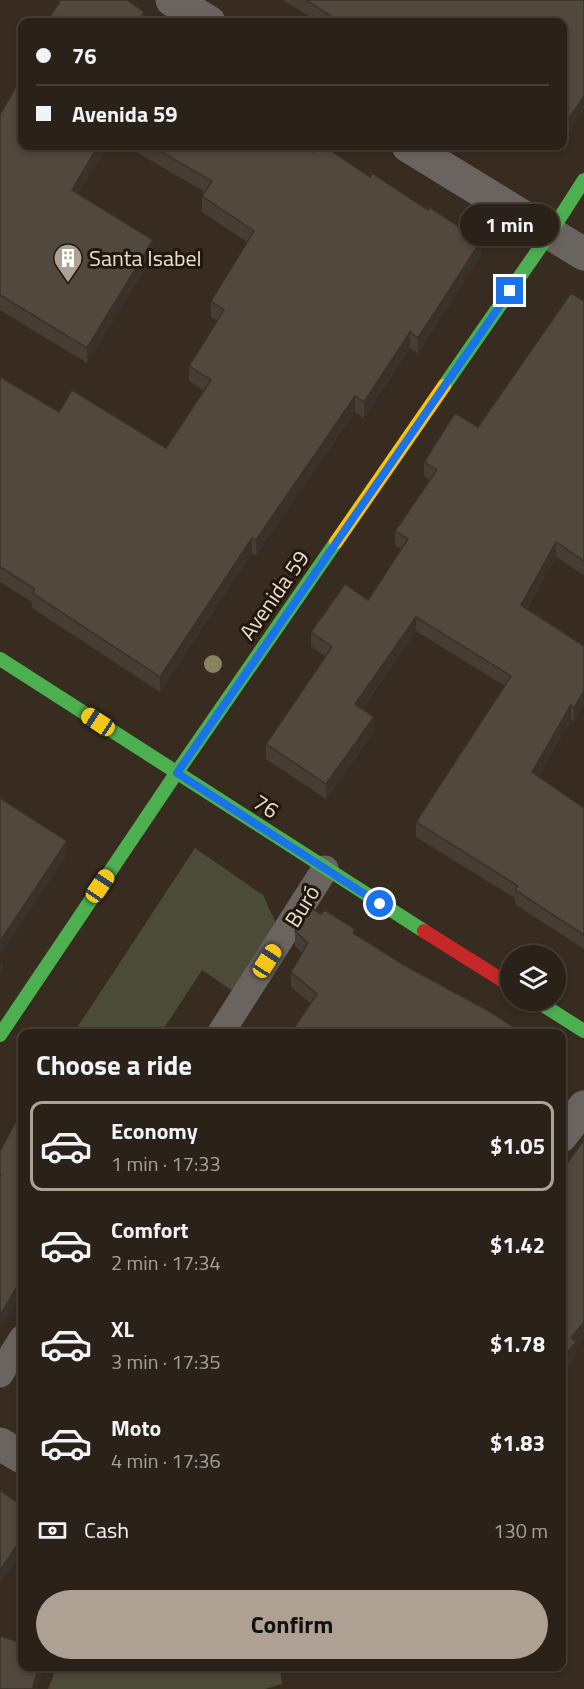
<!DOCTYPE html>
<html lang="en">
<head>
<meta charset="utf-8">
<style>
  :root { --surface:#2a2118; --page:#362e25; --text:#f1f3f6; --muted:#a5a3a2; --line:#463e37; --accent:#aea093 }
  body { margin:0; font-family:"Titillium Web",sans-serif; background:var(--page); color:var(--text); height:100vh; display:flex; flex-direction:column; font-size:22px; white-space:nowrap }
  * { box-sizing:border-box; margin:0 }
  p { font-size:20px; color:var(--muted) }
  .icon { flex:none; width:33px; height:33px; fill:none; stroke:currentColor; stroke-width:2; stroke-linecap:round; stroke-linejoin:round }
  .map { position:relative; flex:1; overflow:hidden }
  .details { position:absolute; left:18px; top:1029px; width:548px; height:642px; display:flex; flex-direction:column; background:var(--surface); border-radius:12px; box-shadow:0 3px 9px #0003,0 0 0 2px var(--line) }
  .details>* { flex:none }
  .top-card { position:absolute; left:18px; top:18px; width:549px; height:132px; border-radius:12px; box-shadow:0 3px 9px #0003,0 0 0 2px var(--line); display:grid; align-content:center; height:132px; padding:0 18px; background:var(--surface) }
  .controls { position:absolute; left:500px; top:945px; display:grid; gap:12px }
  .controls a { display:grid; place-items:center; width:66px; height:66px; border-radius:50%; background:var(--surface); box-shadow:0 3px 9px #0003,0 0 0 2px var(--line); font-size:30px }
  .end { position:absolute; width:27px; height:27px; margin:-14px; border:8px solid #1a73e8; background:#fff; box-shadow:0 0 0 3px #fff }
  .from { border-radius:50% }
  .bubble { position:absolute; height:42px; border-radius:21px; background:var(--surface); box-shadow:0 3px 9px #0003,0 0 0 2px var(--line); font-size:20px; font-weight:700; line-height:42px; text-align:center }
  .car { position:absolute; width:18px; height:36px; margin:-18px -9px; border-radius:8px; box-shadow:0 0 4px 2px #0007; background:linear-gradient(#f5c518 24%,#345 0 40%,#f5c518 0 76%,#345 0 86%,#f5c518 0) }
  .top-card b { display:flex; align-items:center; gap:21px; height:57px; font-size:22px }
  .top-card b+b { border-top:2px solid var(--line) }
  .top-card i { width:15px; height:15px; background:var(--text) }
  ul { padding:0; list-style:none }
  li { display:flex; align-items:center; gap:18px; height:90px; margin:0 12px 9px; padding:0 6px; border:3px solid transparent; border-radius:12px }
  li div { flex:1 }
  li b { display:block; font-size:22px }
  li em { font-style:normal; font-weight:700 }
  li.selected { border-color:var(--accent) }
  li>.icon { width:54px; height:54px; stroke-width:1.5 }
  h2 { padding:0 18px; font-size:27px; line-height:72px }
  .pay { display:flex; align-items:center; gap:15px; height:66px; padding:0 18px; font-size:22px }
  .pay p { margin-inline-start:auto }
  .primary-button { display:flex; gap:12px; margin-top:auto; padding:12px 18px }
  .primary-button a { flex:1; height:69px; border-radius:36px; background:var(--accent); color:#111; font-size:24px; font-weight:700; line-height:69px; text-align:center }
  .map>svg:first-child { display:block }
  .green { fill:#4b4b37 }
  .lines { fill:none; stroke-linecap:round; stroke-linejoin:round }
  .lane { stroke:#6a6460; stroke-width:27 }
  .street { stroke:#6a6460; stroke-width:33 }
  .fast { stroke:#4caf50; stroke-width:14 }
  .slow { stroke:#ffc107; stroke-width:14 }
  .jam { stroke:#c62828; stroke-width:14 }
  .tree { fill:#858360 }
  .wall { fill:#463e35 }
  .shaded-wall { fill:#39322b }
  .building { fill:#51483e; stroke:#39322b; stroke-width:1.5 }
  .route { stroke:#1a73e8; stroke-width:8 }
  .labels { text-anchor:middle; stroke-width:6; stroke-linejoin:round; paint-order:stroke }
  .poi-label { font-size:22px; fill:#eddfd1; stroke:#21170d; text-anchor:start }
  .street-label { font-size:22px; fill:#eddfd1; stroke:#21170d }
</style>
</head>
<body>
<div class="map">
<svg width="584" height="1689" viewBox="0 0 584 1689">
  <rect width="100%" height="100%" fill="#382c20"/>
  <path class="green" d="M 195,848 L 263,895 L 279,930 L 237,994 L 202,970 L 161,1033 L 73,1034 Z
    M 57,1667 L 280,1667 L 282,1684 L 265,1689 L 48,1689 Z"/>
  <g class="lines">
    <path class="lane" d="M 220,1034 L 325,869
      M 0,1374 L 22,1339"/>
    <path class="street" d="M 172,0 L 209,22
      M 408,146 L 584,254
      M 561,1136 L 584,1107
      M 0,1444 L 22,1457"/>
    <path class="fast" d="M 444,386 L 550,233 L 584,180
      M 0,659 L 424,931
      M 535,1000 L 584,1031
      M 0,1035 L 175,775 L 336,542"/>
    <path class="slow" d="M 336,542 L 444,386"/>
    <path class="jam" d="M 424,931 L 510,985"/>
  </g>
  <circle class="tree" cx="213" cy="664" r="9"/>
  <path class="wall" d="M 283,0 L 583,0 L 562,22 L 318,22 Z
    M 22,58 L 22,146 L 107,146 L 78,194 L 153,256 L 87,363 L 0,310 L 0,115 L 22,77 L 21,76 L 21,61 Z
    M 126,146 L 304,146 L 481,256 L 418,353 L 410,348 L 364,418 L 355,412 L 256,555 L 252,553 L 160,692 L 32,608 L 32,602 L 0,582 L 0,377 L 59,412 L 166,448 L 204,391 L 189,381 L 189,366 L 217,321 L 211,317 L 211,301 L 247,242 L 202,212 L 202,196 L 205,192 Z
    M 584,301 L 584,575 L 556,557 L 527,609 L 584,646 L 574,722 L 571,720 L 538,777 L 584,808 L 584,949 L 515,904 L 515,898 L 416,837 L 416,822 L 505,686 L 416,631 L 362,709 L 374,732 L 326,799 L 266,759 L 266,744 L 326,657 L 311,646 L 311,632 L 368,600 L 401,549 L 395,545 L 395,531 L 430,480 L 424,476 L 424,462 L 478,427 Z
    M 295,931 L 355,935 L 404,965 L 311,1004 L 291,987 L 291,972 L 302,953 L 295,946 Z"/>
  <path class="shaded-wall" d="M 144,12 L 144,22 L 139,22 L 139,21 Z
    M 584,96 L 584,110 L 562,144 L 562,129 Z
    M 98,146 L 107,146 L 72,206 L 72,190 Z
    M 153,240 L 153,256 L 87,363 L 87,348 Z
    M 481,241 L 481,256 L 418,353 L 418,338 Z
    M 410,332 L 410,348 L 364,418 L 364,402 Z
    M 355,396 L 355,412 L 256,555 L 256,540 Z
    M 252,538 L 252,553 L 160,692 L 160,677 Z
    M 556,542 L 556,557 L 521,619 L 521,605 Z
    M 416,617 L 416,631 L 355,718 L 355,704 Z
    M 584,691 L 584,705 L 574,722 L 574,708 Z
    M 571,705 L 571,720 L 532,787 L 532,772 Z
    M 374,717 L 374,732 L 326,799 L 326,784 Z
    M 67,841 L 67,855 L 0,955 L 0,941 Z
    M 3,959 L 3,973 L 0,977 L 0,963 Z
    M 22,1278 L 22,1292 L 0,1330 L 0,1316 Z
    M 584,1322 L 584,1337 L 576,1347 L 576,1357 L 561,1377 L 561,1361 L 571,1338 Z
    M 22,1538 L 22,1552 L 0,1584 L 0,1570 Z
    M 39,1666 L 44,1666 L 37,1689 L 32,1689 Z"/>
  <path class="building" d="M 61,0 L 127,0 L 144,12 L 139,21 L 142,22 L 46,22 Z
    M 306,0 L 583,0 L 584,1 L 584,96 L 562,129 L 562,22 L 343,22 L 338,19 L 337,20 Z
    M 22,76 L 22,146 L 98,146 L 72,190 L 153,240 L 87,348 L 0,295 L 0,115 Z
    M 151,146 L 304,146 L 314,152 L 319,146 L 324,146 L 370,177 L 372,173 L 428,210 L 429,207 L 481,241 L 418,338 L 410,332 L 364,402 L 355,396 L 256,540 L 252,538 L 160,677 L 32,593 L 35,589 L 0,567 L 0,377 L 59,412 L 72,390 L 166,448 L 211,380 L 189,366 L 224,310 L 211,301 L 254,231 L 202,196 L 212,181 Z
    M 571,293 L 584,301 L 584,561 L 556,542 L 521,605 L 584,646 L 584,691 L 574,708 L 571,705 L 532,772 L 584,808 L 584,935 L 515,890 L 518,886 L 416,822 L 511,676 L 416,617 L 355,704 L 374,717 L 326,784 L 266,744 L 332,647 L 311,632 L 345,584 L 368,600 L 408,539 L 395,531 L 437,470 L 424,462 L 455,413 L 478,427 Z
    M 0,798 L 67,841 L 0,941 Z
    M 310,907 L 321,914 L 325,910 L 355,929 L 353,933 L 404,965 L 487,1010 L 525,1034 L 290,1034 L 317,994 L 291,972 L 308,943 L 295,931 Z
    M 22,1110 L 22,1278 L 0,1316 L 0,1176 L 1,1175 L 0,1174 L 0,1151 Z
    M 584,1140 L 584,1322 L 571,1338 L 576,1342 L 561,1361 L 561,1172 Z
    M 0,1490 L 22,1506 L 22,1538 L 0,1570 Z
    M 0,1636 L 22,1643 L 22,1666 L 39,1666 L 32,1689 L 0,1689 Z"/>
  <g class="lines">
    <path class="route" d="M 380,904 L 177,773 L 510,291"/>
  </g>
  <defs>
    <g id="building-pin" transform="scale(1.5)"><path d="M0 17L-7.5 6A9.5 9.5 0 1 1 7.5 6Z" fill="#aea093" stroke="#21170d"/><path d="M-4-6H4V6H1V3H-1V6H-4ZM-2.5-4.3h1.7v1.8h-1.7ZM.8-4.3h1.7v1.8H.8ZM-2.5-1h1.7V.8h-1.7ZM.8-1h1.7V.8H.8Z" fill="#fff"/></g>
  </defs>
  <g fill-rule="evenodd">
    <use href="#building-pin" x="68" y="258"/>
  </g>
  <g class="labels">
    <g class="poi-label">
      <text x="89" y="266">Santa Isabel</text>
    </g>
    <g class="street-label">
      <text transform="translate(274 595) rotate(-55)" y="8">Avenida 59</text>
      <text transform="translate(266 806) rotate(33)" y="8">76</text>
      <text transform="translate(302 906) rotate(-58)" y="8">Buró</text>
    </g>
  </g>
</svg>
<div class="controls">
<a><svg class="icon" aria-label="layers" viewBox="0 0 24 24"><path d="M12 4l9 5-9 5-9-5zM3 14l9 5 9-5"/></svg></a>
</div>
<i class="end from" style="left:380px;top:904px"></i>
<i class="end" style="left:510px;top:291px"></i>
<div class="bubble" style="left:460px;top:204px;width:99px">1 min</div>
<i class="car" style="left:98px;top:722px;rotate:303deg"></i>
<i class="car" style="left:100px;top:886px;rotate:34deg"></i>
<i class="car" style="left:267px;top:961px;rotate:33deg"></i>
<div class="top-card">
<b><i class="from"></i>76</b>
<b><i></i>Avenida 59</b>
</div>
<section class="details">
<h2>Choose a ride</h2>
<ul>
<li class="selected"><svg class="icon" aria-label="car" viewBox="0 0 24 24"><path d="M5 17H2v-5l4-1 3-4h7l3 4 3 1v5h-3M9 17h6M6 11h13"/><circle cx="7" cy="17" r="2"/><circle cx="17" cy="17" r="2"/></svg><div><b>Economy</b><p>1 min · 17:33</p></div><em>$1.05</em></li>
<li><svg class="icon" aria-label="car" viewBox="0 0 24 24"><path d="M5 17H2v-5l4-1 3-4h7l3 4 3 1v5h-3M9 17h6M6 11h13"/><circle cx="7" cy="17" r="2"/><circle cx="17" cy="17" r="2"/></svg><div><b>Comfort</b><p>2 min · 17:34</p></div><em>$1.42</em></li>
<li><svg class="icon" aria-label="car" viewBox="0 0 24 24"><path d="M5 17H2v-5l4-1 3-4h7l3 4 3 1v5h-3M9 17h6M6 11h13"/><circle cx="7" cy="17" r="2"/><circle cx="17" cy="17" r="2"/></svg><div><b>XL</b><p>3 min · 17:35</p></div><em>$1.78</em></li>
<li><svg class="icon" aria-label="car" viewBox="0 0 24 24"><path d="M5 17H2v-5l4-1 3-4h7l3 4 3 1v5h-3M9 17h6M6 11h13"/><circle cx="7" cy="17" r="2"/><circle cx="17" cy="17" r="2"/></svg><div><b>Moto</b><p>4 min · 17:36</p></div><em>$1.83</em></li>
</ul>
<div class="pay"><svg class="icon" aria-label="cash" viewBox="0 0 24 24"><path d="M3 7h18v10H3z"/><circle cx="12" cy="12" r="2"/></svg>Cash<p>130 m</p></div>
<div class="primary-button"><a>Confirm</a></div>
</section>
</div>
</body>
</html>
